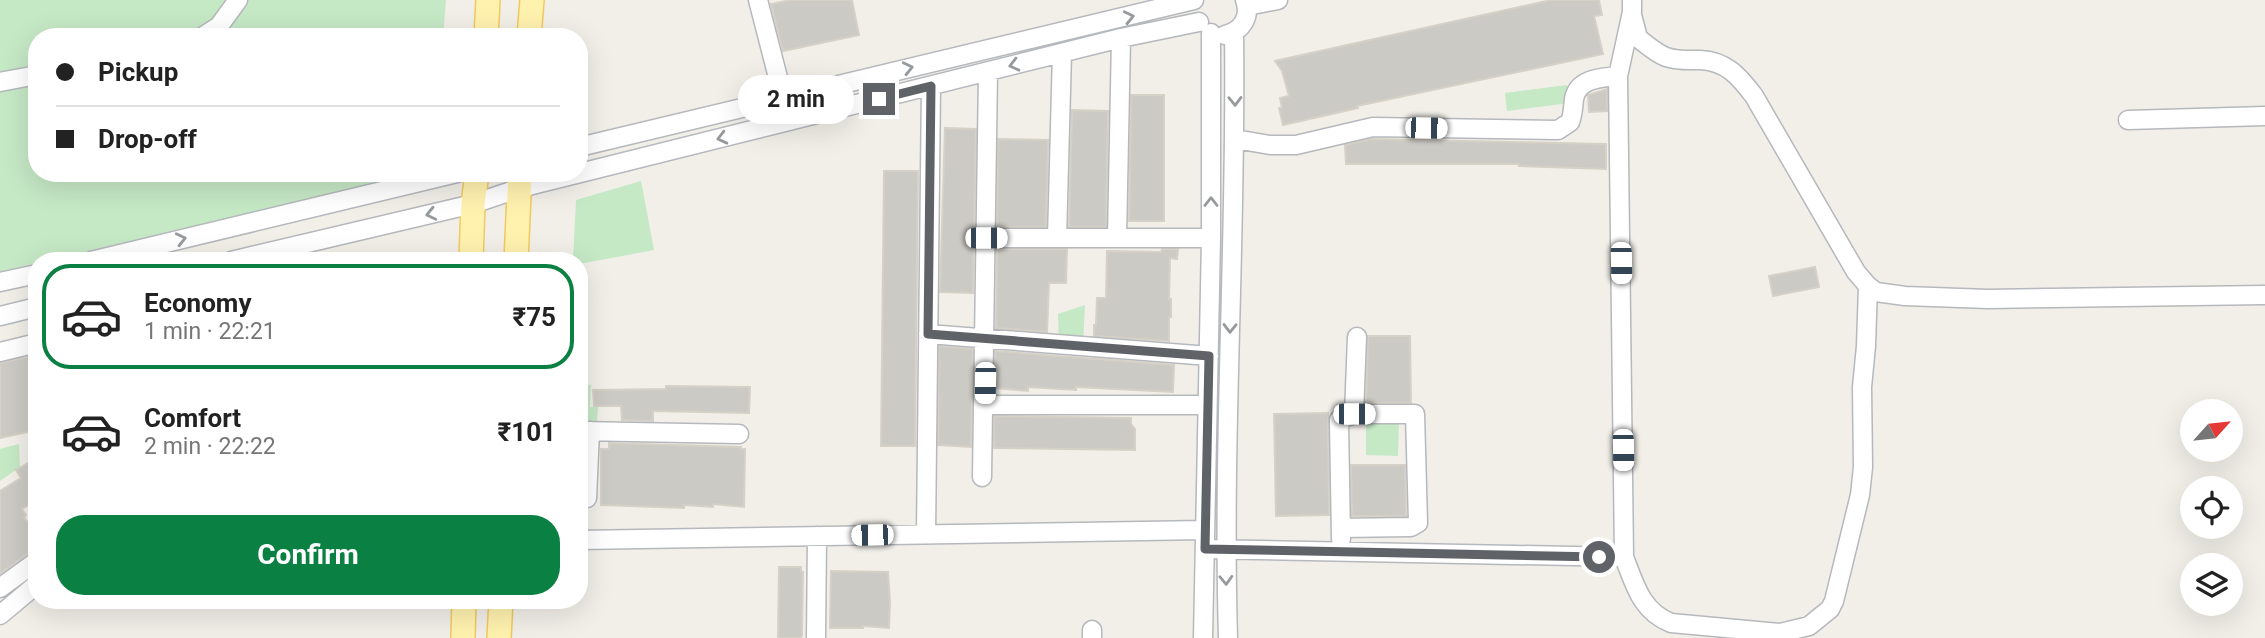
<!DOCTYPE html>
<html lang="en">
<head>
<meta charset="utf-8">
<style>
  :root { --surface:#fff; --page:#f2f2f2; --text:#222; --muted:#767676; --line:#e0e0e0; --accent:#0b8043 }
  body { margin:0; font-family:Roboto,sans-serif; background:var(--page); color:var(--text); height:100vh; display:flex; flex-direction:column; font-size:26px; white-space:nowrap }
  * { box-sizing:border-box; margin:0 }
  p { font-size:23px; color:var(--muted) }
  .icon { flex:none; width:38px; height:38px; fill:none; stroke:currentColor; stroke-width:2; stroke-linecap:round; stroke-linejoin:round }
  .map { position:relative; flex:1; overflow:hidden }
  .drawer { position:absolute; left:28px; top:252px; width:560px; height:357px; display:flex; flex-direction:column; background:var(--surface); border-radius:28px; box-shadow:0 7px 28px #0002 }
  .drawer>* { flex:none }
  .top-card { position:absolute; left:28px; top:28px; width:560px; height:154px; border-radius:28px; box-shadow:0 7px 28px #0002; display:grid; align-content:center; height:154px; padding:0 28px; background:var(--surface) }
  .needle { width:46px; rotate:63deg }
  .controls { position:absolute; left:2180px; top:399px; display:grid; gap:14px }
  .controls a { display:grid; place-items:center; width:63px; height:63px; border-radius:50%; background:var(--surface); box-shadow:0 7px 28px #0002; font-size:35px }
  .end { position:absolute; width:32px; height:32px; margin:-16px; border:9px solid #5f6368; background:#fff; box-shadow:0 0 0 4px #fff }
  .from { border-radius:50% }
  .bubble { position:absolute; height:49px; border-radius:24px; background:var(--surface); box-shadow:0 7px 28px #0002; font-size:23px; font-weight:700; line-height:49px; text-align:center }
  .car { position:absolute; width:21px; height:42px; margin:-21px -10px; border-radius:9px; box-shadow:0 0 5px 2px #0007; background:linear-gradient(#fff 24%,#345 0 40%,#fff 0 76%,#345 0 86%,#fff 0) }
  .top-card b { display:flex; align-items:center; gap:24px; height:66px; font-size:26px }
  .top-card b+b { border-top:2px solid var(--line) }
  .top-card i { width:18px; height:18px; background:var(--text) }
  ul { padding:12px 0 0; list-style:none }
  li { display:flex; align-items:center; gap:21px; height:105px; margin:0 14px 10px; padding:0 14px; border:4px solid transparent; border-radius:28px }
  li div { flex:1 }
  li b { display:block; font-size:26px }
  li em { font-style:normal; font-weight:700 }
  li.active { border-color:var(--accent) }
  li>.icon { width:63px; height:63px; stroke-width:1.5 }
  .action { display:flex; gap:14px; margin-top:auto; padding:14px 28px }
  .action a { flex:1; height:80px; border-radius:28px; background:var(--accent); color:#fff; font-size:28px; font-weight:700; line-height:80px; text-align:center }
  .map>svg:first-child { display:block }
  .green { fill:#c5e8c5 }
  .building { fill:#cccac5; stroke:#d6d1c6; stroke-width:2 }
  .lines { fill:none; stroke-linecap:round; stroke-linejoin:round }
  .minor-casing { stroke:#b5b8bc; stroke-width:21 }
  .major-casing { stroke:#f2c960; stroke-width:26 }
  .minor { stroke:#fff; stroke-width:18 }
  .major { stroke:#fff2af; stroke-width:23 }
  .oneway { stroke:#979a9d }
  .route { stroke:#5f6368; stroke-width:9 }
</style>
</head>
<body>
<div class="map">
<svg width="2265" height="638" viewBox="0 0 2265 638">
  <rect width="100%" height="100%" fill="#f1efe8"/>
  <path class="green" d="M 0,0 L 446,0 L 443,37 L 37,37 L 37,173 L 417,173 L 48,261 L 37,261 L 37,263 L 0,272 Z
    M 1567,85 L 1570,103 L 1507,111 L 1505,93 Z
    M 641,181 L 654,250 L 579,264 L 579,261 L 573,261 L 576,200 Z
    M 1085,305 L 1083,345 L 1059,343 L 1058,314 Z
    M 579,384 L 591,385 L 590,407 L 598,407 L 597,421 L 579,420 Z
    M 1366,416 L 1399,416 L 1398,456 L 1366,455 Z
    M 19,444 L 20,467 L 0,481 L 0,449 Z"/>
  <path class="building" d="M 791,0 L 852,0 L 859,35 L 783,51 L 771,4 Z
    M 1551,0 L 1599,0 L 1602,15 L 1594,16 L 1603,54 L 1357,106 L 1358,108 L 1283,125 L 1279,108 L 1282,108 L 1280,98 L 1289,96 L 1282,71 L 1275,61 Z
    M 1607,89 L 1607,111 L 1589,112 L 1588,95 Z
    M 1131,95 L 1164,95 L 1164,221 L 1129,221 Z
    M 1072,110 L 1108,111 L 1106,227 L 1069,227 Z
    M 945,128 L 976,129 L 973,293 L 940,292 Z
    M 998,139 L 1048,140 L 1046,227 L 997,227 Z
    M 1371,139 L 1606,144 L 1606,169 L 1519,166 L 1519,164 L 1346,164 L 1345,145 Z
    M 884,171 L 918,171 L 915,446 L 881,446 Z
    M 997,249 L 1067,249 L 1066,283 L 1049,283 L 1047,332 L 996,328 Z
    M 1162,249 L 1178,249 L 1177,259 L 1170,258 L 1169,299 L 1171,299 L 1171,317 L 1169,317 L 1169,341 L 1094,336 L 1094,325 L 1096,325 L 1097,298 L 1106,298 L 1107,251 L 1161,252 Z
    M 1815,267 L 1819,287 L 1773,296 L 1769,276 Z
    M 1368,336 L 1410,336 L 1411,403 L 1366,403 Z
    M 939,346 L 973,349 L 971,447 L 938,445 Z
    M 995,351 L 1174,365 L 1173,392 L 1076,387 L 1076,390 L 1028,387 L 1028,391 L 995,388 Z
    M 32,356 L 37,356 L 37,430 L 0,438 L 0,363 Z
    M 666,386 L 750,387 L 749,413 L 653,411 L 653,421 L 622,420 L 621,406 L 594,406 L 593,390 L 666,389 Z
    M 1328,413 L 1329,515 L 1276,516 L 1274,414 Z
    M 994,416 L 1131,418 L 1131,424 L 1135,429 L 1135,450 L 994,448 Z
    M 609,443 L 741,447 L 741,449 L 745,449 L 744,507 L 713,504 L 713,507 L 684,505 L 684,508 L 601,505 L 601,449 L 609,449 Z
    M 37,458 L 37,500 L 22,509 L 26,515 L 24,517 L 37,537 L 37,550 L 30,552 L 0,574 L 0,491 L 21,478 L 16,470 Z
    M 1351,465 L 1405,465 L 1406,516 L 1352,516 Z
    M 779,567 L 801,567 L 801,572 L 803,572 L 802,636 L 800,638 L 778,638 Z
    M 831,571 L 888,572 L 890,602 L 889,628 L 863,626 L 863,628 L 830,628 Z"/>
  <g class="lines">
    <g class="minor-casing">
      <path id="minor" d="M 758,0 L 783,97
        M 1247,6 L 1278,0
        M 1632,15 L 1638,38 C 1647,45 1656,53 1666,57 C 1678,61 1688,60 1700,60 C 1726,61 1739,76 1754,96 L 1856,272 L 1868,286 L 1876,292 L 1905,296 L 1988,299 L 2265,295
        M 1225,35 C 1242,31 1251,17 1245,0
        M 202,37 L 219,26 L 238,0
        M 0,82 L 37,75
        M 2128,120 L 2265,116
        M 1235,139 L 1270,145 L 1296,145 L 1373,127 L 1558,130 L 1570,122 C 1573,115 1573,107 1574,99 C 1578,78 1601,78 1618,76
        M 579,147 L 1194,0
        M 986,238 L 1211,238
        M 1057,238 L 1062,53
        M 1117,238 L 1121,38
        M 91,261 L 457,173
        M 231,261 L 473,204 L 520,188 L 1121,38 L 1199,22
        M 0,282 L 37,274
        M 0,316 L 37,307
        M 928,334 L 1209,356
        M 0,352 L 37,343
        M 985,405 L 1207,405
        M 579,431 L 739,434
        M 982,477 L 988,72
        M 587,498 L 590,431
        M 1341,528 L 1411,527 L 1418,523 L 1415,414 L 1354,414 L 1357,337
        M 926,534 L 931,86
        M 1341,539 L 1339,420 L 1354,414
        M 579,540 L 1205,530
        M 1205,549 L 1624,557 L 1618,76 L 1632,12 L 1632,0
        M 1624,557 C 1635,585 1641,611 1671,623 L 1780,633 L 1809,626 L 1830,609 L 1834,601 L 1860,495 L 1863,467 L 1862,387 L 1866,346 L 1868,286
        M 0,588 L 37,561
        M 0,615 L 37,584
        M 816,638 L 817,536
        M 1092,638 L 1092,630
        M 1203,638 L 1211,238 L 1211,33
        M 1228,638 C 1222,436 1237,234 1234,33"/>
    </g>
    <g class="major-casing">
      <path id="major" d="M 486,37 L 488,0
        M 529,37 L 532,0
        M 471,261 L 473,204 L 477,173
        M 516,261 L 520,173
        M 463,638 L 464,600
        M 499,638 L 501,600"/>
    </g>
    <use href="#minor" class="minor"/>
    <use href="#major" class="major"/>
  </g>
  <defs><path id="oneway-chevron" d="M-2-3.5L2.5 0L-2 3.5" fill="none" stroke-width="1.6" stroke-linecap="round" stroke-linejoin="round" transform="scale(1.75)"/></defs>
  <g class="oneway">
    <use href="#oneway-chevron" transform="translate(1129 17) rotate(-13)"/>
    <use href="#oneway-chevron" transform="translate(1014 65) rotate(166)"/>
    <use href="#oneway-chevron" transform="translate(908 68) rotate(-13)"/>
    <use href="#oneway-chevron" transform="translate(1235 101) rotate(89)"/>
    <use href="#oneway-chevron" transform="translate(722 138) rotate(166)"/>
    <use href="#oneway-chevron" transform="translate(1211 202) rotate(-90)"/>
    <use href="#oneway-chevron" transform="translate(431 214) rotate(167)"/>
    <use href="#oneway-chevron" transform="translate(181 239) rotate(-13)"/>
    <use href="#oneway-chevron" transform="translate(1230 328) rotate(91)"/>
    <use href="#oneway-chevron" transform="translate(1226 580) rotate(88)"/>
  </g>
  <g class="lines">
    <path class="route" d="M 879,99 L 931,86 L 928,334 L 1209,356 L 1205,549 L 1599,557"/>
  </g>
</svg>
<div class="controls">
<a><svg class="needle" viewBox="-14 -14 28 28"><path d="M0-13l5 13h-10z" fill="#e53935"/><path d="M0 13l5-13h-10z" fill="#767676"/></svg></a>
<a><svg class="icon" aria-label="locate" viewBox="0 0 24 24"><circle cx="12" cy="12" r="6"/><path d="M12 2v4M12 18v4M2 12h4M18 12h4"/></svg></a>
<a><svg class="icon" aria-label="layers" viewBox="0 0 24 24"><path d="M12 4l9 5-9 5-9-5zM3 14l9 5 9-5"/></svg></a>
</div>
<i class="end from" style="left:1599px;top:557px"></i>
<i class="end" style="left:879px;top:99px"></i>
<div class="bubble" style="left:738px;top:75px;width:116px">2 min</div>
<i class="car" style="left:1426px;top:128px;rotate:91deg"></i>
<i class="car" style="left:986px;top:238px;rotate:90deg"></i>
<i class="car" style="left:1621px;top:263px;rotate:179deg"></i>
<i class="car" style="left:985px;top:383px;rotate:181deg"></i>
<i class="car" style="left:1354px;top:414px;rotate:90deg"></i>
<i class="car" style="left:1623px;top:450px;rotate:179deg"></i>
<i class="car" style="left:872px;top:535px;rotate:269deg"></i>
<div class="top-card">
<b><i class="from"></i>Pickup</b>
<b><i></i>Drop-off</b>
</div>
<section class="drawer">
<ul>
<li class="active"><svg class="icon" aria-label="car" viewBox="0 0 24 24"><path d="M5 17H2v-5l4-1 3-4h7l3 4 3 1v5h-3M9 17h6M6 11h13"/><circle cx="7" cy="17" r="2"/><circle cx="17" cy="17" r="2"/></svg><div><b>Economy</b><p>1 min · 22:21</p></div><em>₹75</em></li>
<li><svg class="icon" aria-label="car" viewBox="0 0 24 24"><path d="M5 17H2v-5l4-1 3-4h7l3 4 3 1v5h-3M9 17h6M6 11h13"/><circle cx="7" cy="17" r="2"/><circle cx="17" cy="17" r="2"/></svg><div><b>Comfort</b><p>2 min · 22:22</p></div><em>₹101</em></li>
</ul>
<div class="action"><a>Confirm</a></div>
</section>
</div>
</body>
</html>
